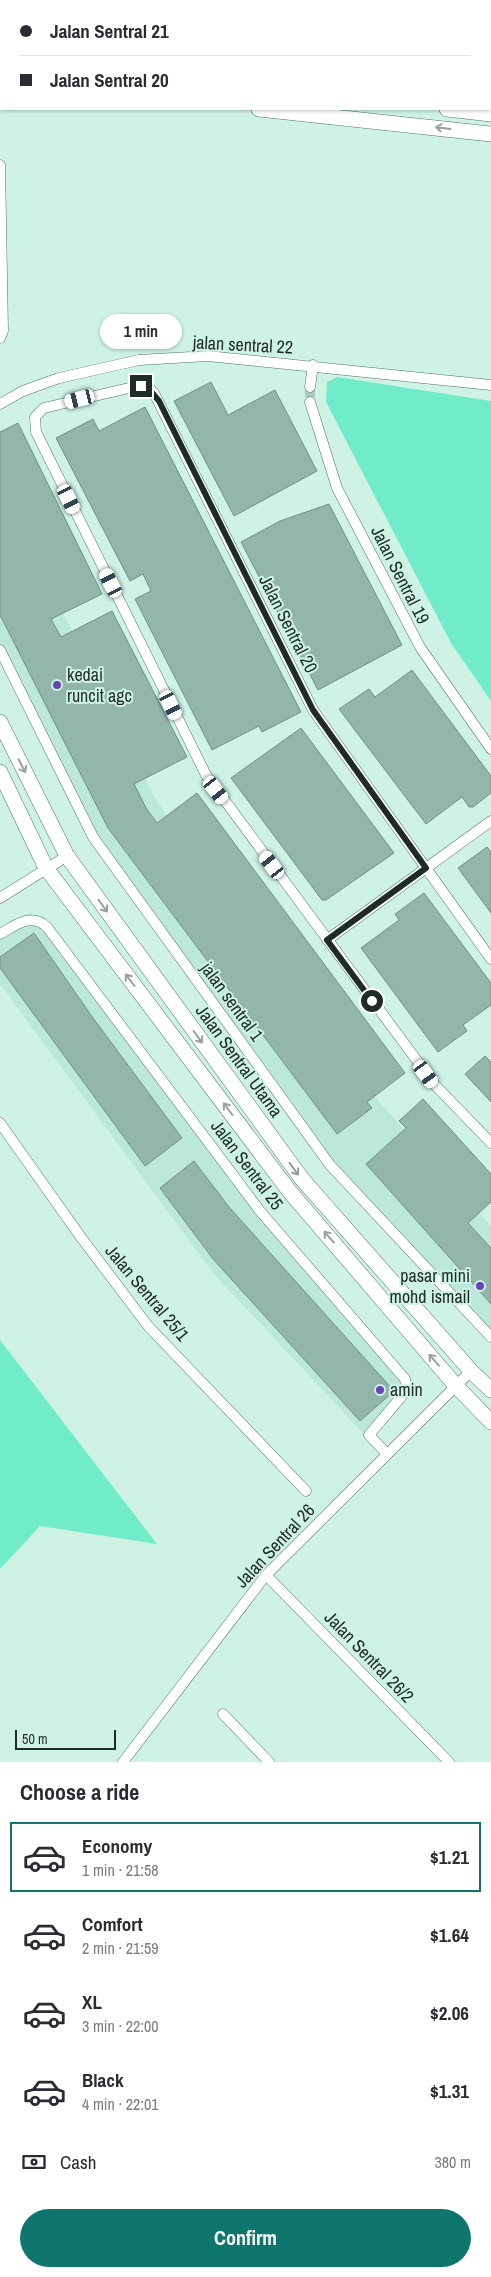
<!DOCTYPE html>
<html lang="en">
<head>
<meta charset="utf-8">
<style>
  :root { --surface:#fff; --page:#f7f7f7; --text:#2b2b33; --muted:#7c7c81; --line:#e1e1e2; --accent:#0f766e }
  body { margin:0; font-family:"Archivo Narrow",sans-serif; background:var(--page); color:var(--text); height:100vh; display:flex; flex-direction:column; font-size:19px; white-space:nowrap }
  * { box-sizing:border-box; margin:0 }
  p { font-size:16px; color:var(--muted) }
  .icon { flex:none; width:28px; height:28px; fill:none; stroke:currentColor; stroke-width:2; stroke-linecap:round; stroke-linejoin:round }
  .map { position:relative; height:1762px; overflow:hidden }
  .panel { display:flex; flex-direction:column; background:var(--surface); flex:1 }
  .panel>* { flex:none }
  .top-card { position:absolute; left:0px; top:0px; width:491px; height:110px; box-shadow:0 1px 4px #0004; display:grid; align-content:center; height:110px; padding:0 20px; background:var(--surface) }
  .scale { position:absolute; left:15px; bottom:12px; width:101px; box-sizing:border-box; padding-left:5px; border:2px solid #1e2c27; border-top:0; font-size:14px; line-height:18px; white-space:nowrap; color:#1e2c27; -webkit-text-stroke:4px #cef3e6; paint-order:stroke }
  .end { position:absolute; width:22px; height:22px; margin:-11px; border:6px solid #1e2c27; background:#fff; box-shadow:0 0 0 2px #fff }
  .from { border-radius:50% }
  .bubble { position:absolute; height:35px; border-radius:18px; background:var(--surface); box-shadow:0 1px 4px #0004; font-size:16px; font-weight:700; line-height:35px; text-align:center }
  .car { position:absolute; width:15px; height:30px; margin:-15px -8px; border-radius:6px; box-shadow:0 0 4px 1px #0007; background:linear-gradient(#fff 24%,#345 0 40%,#fff 0 76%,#345 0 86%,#fff 0) }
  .top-card b { display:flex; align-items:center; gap:18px; height:48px; font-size:19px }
  .top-card b+b { border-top:1px solid var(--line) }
  .top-card i { width:12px; height:12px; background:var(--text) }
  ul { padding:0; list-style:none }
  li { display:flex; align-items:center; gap:15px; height:70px; margin:0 10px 8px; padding:0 10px; border:2px solid transparent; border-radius:0px }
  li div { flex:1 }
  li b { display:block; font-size:19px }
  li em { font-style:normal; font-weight:700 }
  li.selected { border-color:var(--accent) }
  li>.icon { width:45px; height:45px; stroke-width:1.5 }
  h2 { padding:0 20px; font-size:22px; line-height:60px }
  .pay { display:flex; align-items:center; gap:12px; height:55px; padding:0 20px; font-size:19px }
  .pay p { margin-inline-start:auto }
  .button { display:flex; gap:10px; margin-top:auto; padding:10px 20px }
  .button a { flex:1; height:58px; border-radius:30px; background:var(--accent); color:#fff; font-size:20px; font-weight:700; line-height:58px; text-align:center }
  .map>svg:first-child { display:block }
  .built { fill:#bbe8d9 }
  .green { fill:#71ecc9 }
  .building { fill:#93b6aa; stroke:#6f9186 }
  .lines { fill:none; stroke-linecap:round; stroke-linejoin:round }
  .street-tunnel { stroke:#abcbc0; stroke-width:10; stroke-dasharray:10 5; stroke-linecap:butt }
  .street-casing { stroke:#527368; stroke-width:11 }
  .secondary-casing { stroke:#527368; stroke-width:16 }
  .street { stroke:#fff; stroke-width:10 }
  .secondary { stroke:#fff; stroke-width:15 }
  .oneway { stroke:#9aa09e }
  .route { stroke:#1e2c27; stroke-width:6 }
  .poi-dot { fill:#6a43bb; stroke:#cef3e6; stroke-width:2 }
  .labels { text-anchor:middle; stroke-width:4; stroke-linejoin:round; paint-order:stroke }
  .street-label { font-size:18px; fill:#1e2c27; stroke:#cef3e6 }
  .poi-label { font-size:18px; fill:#1e2c27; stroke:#cef3e6; text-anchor:start }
</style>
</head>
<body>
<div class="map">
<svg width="491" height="1762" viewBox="0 0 491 1762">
  <rect width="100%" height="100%" fill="#cef3e6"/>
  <path class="built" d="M 0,485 L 155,798 L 218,887 L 373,1095 L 491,1226 L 491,1343 L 324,1165 L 89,840 L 0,661 Z
    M 28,913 L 44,918 L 53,927 L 264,1209 L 411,1377 L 413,1385 L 412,1393 L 376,1435 L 364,1434 L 213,1273 L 0,984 L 0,928 Z"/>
  <path class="green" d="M 337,377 L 491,401 L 491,701 L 451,643 L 326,402 L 327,382 Z
    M 0,1340 L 157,1544 L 40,1526 L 0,1569 Z"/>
  <path class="building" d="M 211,382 L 228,415 L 275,390 L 317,471 L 234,516 L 174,401 Z
    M 145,407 L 301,712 L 262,732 L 259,726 L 212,750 L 135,599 L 151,591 L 143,574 L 130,581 L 56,438 L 93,419 L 99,431 Z
    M 18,423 L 102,594 L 51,619 L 61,637 L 112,611 L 187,757 L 134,784 L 146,808 L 157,823 L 197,793 L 405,1073 L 367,1102 L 372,1108 L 337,1134 L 108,828 L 0,615 L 0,432 Z
    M 329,504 L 402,645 L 318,690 L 241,542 L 280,521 Z
    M 412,670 L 491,776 L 491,793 L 473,807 L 469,807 L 462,797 L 426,824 L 339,709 L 369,689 L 375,697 Z
    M 301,728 L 394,853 L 326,900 L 322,900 L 231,778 Z
    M 487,847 L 491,852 L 491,913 L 458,868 Z
    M 424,893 L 491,983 L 491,1005 L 463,1025 L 467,1031 L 438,1052 L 361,948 L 399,920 L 395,914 Z
    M 34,933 L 93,1018 L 182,1138 L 145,1166 L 0,968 L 0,957 Z
    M 485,1056 L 491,1062 L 491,1102 L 465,1074 Z
    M 423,1099 L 491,1174 L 491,1202 L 468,1223 L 491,1248 L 491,1304 L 366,1164 L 406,1128 L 399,1121 Z
    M 194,1161 L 229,1207 L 394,1391 L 360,1421 L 213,1259 L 160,1188 Z"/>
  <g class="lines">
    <path class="street-tunnel" d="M 310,387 L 310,402"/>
    <g class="street-casing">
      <path id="street" d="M 394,1 L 394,0
        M 0,6 L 1,6
        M 490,45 L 491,45
        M 0,165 L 3,331 L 0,338
        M 310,387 L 313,365
        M 310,402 L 337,488 L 420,647 L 491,749
        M 0,404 L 23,391 L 59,378 L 139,360 L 208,356 L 491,385
        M 0,650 L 93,837 L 330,1165 L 491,1337
        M 0,898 L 67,856
        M 0,934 C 16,925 31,912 47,927 L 260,1211 L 405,1379 L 407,1390 L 369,1435 L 387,1454
        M 327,940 L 491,821
        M 491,959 L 313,710 L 154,393 L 148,387 L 133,387 L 44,408 L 35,417 L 36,432 L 206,775 L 435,1085 L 491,1143
        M 0,1123 L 80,1236 L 148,1326 L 306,1491
        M 266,1575 L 449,1762
        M 223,1714 L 269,1762
        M 123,1762 L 266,1575 L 471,1371"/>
    </g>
    <g class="secondary-casing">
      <path id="secondary" d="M 0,64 L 1,64
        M 0,83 L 1,83
        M 259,109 L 491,134
        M 447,109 L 491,114
        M 0,722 L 67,856 L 302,1179 L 471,1371 L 491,1390
        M 0,772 L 46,868 L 290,1192 L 456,1386 L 491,1422"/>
    </g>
    <use href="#street" class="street"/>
    <use href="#secondary" class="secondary"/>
  </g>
  <defs><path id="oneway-shaft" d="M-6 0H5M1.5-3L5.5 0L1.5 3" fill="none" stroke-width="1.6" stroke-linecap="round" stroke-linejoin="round" transform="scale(1.25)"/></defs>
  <g class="oneway">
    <use href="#oneway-shaft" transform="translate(443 128) rotate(-173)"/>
    <use href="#oneway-shaft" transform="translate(22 766) rotate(63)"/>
    <use href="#oneway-shaft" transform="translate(103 906) rotate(54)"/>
    <use href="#oneway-shaft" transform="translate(130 980) rotate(-127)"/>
    <use href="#oneway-shaft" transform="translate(198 1037) rotate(54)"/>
    <use href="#oneway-shaft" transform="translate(228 1109) rotate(-127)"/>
    <use href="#oneway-shaft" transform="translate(294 1169) rotate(54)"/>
    <use href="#oneway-shaft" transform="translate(329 1237) rotate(-131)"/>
    <use href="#oneway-shaft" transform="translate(434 1360) rotate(-131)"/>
  </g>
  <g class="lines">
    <path class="route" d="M 141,386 L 148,388 L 159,401 L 313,710 L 426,868 L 327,940 L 372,1001"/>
  </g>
  <g class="poi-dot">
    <circle cx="57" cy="685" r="5"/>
    <circle cx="480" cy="1286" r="5"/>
    <circle cx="380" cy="1390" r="5"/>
  </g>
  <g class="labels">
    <g class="street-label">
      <text transform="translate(243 345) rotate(3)" y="6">jalan sentral 22</text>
      <text transform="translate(400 575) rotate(63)" y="6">Jalan Sentral 19</text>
      <text transform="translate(288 624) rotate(63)" y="6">Jalan Sentral 20</text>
      <text transform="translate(232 1002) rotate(54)" y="6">jalan sentral 1</text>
      <text transform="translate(239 1061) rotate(54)" y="6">Jalan Sentral Utama</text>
      <text transform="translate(247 1165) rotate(53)" y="6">Jalan Sentral 25</text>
      <text transform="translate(147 1293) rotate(50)" y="6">Jalan Sentral 25/1</text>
      <text transform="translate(275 1546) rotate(-47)" y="6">Jalan Sentral 26</text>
      <text transform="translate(369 1657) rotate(46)" y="6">Jalan Sentral 26/2</text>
    </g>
    <g class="poi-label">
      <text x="67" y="681">kedai<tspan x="67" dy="21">runcit agc</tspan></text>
      <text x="470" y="1282" text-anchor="end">pasar mini<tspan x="470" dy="21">mohd ismail</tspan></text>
      <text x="390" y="1396">amin</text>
    </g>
  </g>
</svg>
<div class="scale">50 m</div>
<i class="end from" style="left:372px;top:1001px"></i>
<i class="end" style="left:141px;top:386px"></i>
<div class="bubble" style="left:100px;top:314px;width:82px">1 min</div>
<i class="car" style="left:80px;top:399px;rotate:256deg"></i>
<i class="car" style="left:69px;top:499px;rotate:154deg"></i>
<i class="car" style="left:111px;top:583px;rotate:333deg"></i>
<i class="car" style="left:171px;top:705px;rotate:154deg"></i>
<i class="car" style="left:216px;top:790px;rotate:143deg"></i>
<i class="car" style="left:272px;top:865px;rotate:323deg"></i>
<i class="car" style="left:426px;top:1074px;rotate:144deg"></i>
<div class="top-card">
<b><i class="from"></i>Jalan Sentral 21</b>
<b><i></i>Jalan Sentral 20</b>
</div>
</div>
<section class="panel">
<h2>Choose a ride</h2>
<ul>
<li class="selected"><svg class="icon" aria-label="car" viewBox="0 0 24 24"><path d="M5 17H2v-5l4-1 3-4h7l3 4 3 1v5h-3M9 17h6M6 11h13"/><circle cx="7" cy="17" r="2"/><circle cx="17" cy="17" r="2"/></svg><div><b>Economy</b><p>1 min · 21:58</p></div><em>$1.21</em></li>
<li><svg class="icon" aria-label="car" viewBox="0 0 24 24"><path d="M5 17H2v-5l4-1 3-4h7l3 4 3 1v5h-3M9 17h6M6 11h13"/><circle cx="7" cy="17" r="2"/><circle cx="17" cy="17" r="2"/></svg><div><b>Comfort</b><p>2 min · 21:59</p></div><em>$1.64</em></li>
<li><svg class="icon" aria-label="car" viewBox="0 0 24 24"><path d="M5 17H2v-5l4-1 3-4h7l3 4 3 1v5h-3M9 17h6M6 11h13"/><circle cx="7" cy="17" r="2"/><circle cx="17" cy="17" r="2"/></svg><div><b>XL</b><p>3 min · 22:00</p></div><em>$2.06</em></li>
<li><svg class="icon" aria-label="car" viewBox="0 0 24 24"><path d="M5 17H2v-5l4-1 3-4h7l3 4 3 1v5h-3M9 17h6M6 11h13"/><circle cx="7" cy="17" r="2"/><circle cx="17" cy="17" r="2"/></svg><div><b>Black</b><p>4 min · 22:01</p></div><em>$1.31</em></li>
</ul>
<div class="pay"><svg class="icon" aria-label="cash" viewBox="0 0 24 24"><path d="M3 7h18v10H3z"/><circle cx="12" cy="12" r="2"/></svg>Cash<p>380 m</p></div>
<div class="button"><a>Confirm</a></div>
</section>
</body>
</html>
